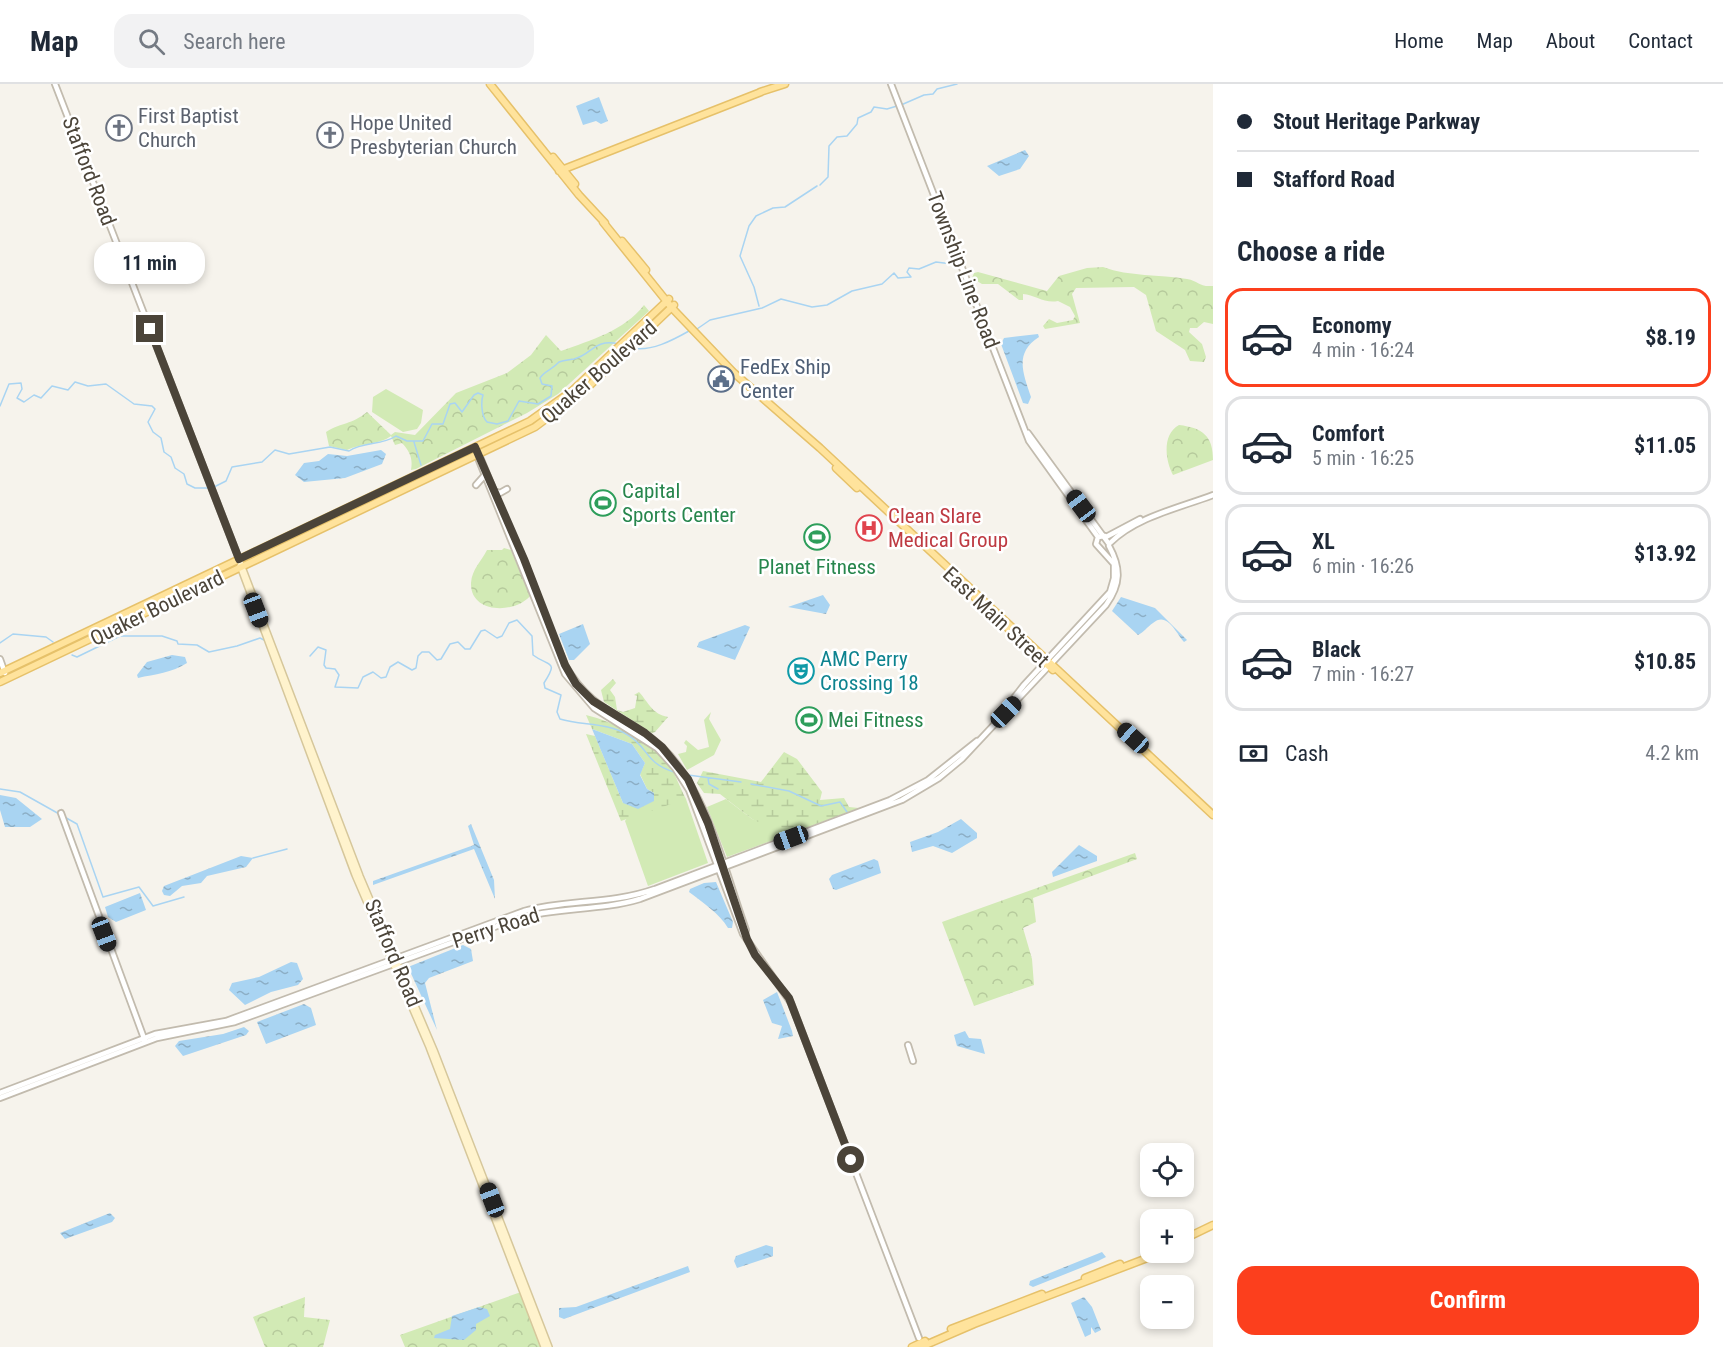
<!DOCTYPE html>
<html lang="en">
<head>
<meta charset="utf-8">
<style>
  :root { --surface:#fff; --page:#f2f2f3; --text:#1f2937; --muted:#747a83; --line:#e0e1e3; --accent:#fc3f1d }
  body { margin:0; font-family:"Roboto Condensed",sans-serif; background:var(--page); color:var(--text); height:100vh; display:flex; flex-direction:column; font-size:22px; white-space:nowrap }
  * { box-sizing:border-box; margin:0 }
  p { font-size:20px; color:var(--muted) }
  .icon { flex:none; width:33px; height:33px; fill:none; stroke:currentColor; stroke-width:2; stroke-linecap:round; stroke-linejoin:round }
  .map { position:relative; flex:1; overflow:hidden }
  .panel { display:flex; flex-direction:column; background:var(--surface); width:510px }
  .panel>* { flex:none }
  .top-card { display:grid; align-content:center; height:132px; padding:0 24px; background:var(--surface) }
  .buttons { position:absolute; left:1140px; top:1059px; display:grid; gap:12px }
  .buttons a { display:grid; place-items:center; width:54px; height:54px; border-radius:12px; background:var(--surface); box-shadow:0 3px 9px #0003; font-size:30px }
  .end { position:absolute; width:27px; height:27px; margin:-14px; border:8px solid #4b4439; background:#fff; box-shadow:0 0 0 3px #fff }
  .from { border-radius:50% }
  .bubble { position:absolute; height:42px; border-radius:18px; background:var(--surface); box-shadow:0 3px 9px #0003; font-size:20px; font-weight:700; line-height:42px; text-align:center }
  .car { position:absolute; width:18px; height:36px; margin:-18px -9px; border-radius:8px; box-shadow:0 0 4px 2px #0007; background:linear-gradient(#222 24%,#8ab4d8 0 40%,#222 0 76%,#8ab4d8 0 86%,#222 0) }
  .top-card b { display:flex; align-items:center; gap:21px; height:57px; font-size:22px }
  .top-card b+b { border-top:2px solid var(--line) }
  .top-card i { width:15px; height:15px; background:var(--text) }
  ul { padding:0; list-style:none }
  li { display:flex; align-items:center; gap:18px; height:99px; margin:0 12px 9px; padding:0 12px; border:3px solid var(--line); border-radius:18px }
  li div { flex:1 }
  li b { display:block; font-size:22px }
  li em { font-style:normal; font-weight:700 }
  li.on { border-color:var(--accent) }
  li>.icon { width:54px; height:54px; stroke-width:1.5 }
  h2 { padding:0 24px; font-size:27px; line-height:72px }
  .pay { display:flex; align-items:center; gap:15px; height:66px; padding:0 24px; font-size:22px }
  .pay p { margin-inline-start:auto }
  .cta { display:flex; gap:12px; margin-top:auto; padding:12px 24px }
  .cta a { flex:1; height:69px; border-radius:18px; background:var(--accent); color:#fff; font-size:24px; font-weight:700; line-height:69px; text-align:center }
  header { display:flex; align-items:center; gap:36px; box-sizing:border-box; height:84px; padding:0 30px; background:var(--surface); border-bottom:2px solid var(--line) }
  header strong { font-size:28px }
  nav { display:flex; gap:33px; margin-inline-start:auto; font-size:21px }
  .search { width:420px; height:54px; background:var(--page); display:flex; align-items:center; gap:15px; box-sizing:border-box; padding:0 21px; border-radius:18px; color:var(--muted); font-size:22px }
  main { display:flex; flex:1; min-height:0 }
  .map>svg:first-child { display:block }
  .grass { fill:#d2eab5 }
  .forest { fill:url(#forest-crowns) }
  .wetland { fill:url(#wetland-marsh) }
  .water { fill:url(#water-ripples) }
  .lines { fill:none; stroke-linecap:round; stroke-linejoin:round }
  .stream { stroke:#a9d4f2; stroke-width:1.5 }
  .tertiary-casing { stroke:#c2bbae; stroke-width:8 }
  .secondary-casing { stroke:#d6c79b; stroke-width:8 }
  .primary-casing { stroke:#e6c16a; stroke-width:9 }
  .tertiary { stroke:#fff; stroke-width:4.5 }
  .secondary { stroke:#fff3cd; stroke-width:5 }
  .primary { stroke:#ffe39c; stroke-width:6 }
  .route { stroke:#4b4439; stroke-width:8 }
  .labels { text-anchor:middle; stroke-width:5; stroke-linejoin:round; paint-order:stroke }
  .worship-label { font-size:21px; fill:#5b616d; stroke:#fff; text-anchor:start }
  .street-label { font-size:21px; fill:#4b4439; stroke:#fff }
  .service-label { font-size:21px; fill:#4e5e75; stroke:#fff; text-anchor:start }
  .leisure-label { font-size:21px; fill:#27864d; stroke:#fff; text-anchor:start }
  .health-label { font-size:21px; fill:#be3a42; stroke:#fff; text-anchor:start }
  .culture-label { font-size:21px; fill:#0d838f; stroke:#fff; text-anchor:start }
</style>
</head>
<body>
<header>
<strong>Map</strong>
<div class="search"><svg class="icon" aria-label="search" viewBox="0 0 24 24"><circle cx="10" cy="10" r="6"/><path d="M15 15l6 6"/></svg>Search here</div>
<nav><a>Home</a><a>Map</a><a>About</a><a>Contact</a></nav>
</header>
<main>
<div class="map">
<svg width="1213" height="1263" viewBox="0 0 1213 1263">
  <defs>
    <pattern id="forest-crowns" width="20" height="18" patternUnits="userSpaceOnUse" patternTransform="scale(1.5)"><rect width="20" height="18" fill="#d2eab5"/><path d="M2 6a3 3 0 1 1 6 0M12 15a3 3 0 1 1 6 0" fill="none" stroke="#b6ca9c"/></pattern>
    <pattern id="wetland-marsh" width="20" height="14" patternUnits="userSpaceOnUse" patternTransform="scale(1.5)"><rect width="20" height="14" fill="#d2eab5"/><path d="M1 5h8M5 5V1M11 12h8M15 12V8" fill="none" stroke="#b6ca9c"/></pattern>
    <pattern id="water-ripples" width="26" height="14" patternUnits="userSpaceOnUse" patternTransform="scale(1.5)"><rect width="26" height="14" fill="#a9d4f2"/><path d="M2 4q2-2 4 0t4 0M15 11q2-2 4 0t4 0" fill="none" stroke="#8caec5"/></pattern>
  </defs>
  <rect width="100%" height="100%" fill="#f6f3ec"/>
  <path class="grass" d="M 386,305 L 423,326 L 421,339 L 417,345 L 403,348 L 372,328 L 373,313 Z
    M 711,628 L 709,635 L 721,656 L 714,671 L 687,686 L 678,670 L 686,668 L 687,662 L 684,659 L 686,656 L 698,666 L 709,663 L 704,636 Z
    M 683,714 L 686,715 L 708,779 L 648,802 L 625,737 L 627,734 Z
    M 726,715 L 752,735 L 795,748 L 727,773 L 707,723 Z"/>
  <path class="forest" d="M 1103,183 C 1130,193 1159,190 1187,195 C 1199,197 1198,203 1213,202 L 1213,240 L 1204,238 L 1197,244 L 1190,244 L 1189,248 L 1202,260 L 1206,273 L 1204,278 L 1190,277 L 1185,266 L 1156,247 L 1146,211 L 1134,203 L 1076,204 L 1072,210 L 1080,239 L 1045,245 L 1043,242 L 1049,235 L 1057,239 L 1073,236 L 1075,232 L 1070,223 L 1058,217 C 1045,220 1035,211 1023,210 L 1023,216 L 1019,216 L 998,200 L 982,200 L 972,194 L 974,189 L 978,188 L 1047,207 L 1059,192 L 1087,184 Z
    M 644,221 L 649,227 L 558,310 L 527,329 L 416,385 L 411,386 C 413,374 410,368 402,359 L 395,361 L 391,352 C 379,361 361,359 347,366 L 329,362 L 326,348 C 342,338 351,341 367,328 L 391,351 L 395,348 L 415,351 L 456,309 L 507,289 L 531,271 L 546,251 L 561,267 C 591,256 624,247 644,221 Z
    M 1179,341 C 1203,344 1213,352 1213,376 L 1173,391 C 1165,376 1162,350 1179,341 Z
    M 504,464 L 511,466 L 530,512 C 515,530 470,530 471,499 C 472,485 481,478 487,466 L 502,466 Z
    M 1135,769 L 1137,775 L 1033,814 L 1036,838 L 1023,844 L 1032,875 L 1034,901 L 974,922 L 942,838 Z
    M 521,1208 L 542,1263 L 405,1263 L 400,1251 Z
    M 305,1213 L 304,1233 L 330,1236 L 323,1263 L 265,1263 L 253,1233 Z"/>
  <path class="wetland" d="M 613,595 L 616,599 L 610,606 L 615,613 L 617,626 L 623,628 L 635,624 L 637,612 L 634,611 L 639,608 C 649,619 652,630 668,633 L 655,648 L 652,649 L 604,618 L 601,606 Z
    M 586,631 C 615,638 650,656 669,681 C 676,691 680,704 686,715 L 621,737 L 586,650 L 595,652 L 623,719 L 654,709 L 647,705 L 640,690 L 645,679 L 632,660 L 592,645 Z
    M 784,668 L 797,675 L 822,708 L 820,716 L 844,714 L 849,723 L 859,724 L 795,748 L 767,742 L 752,735 L 720,710 L 704,709 L 697,699 L 703,687 L 761,698 Z"/>
  <path class="water" d="M 599,13 L 608,37 L 601,40 L 596,37 L 583,41 L 576,22 Z
    M 1025,66 L 1029,72 L 1020,85 L 999,92 L 987,82 Z
    M 1038,250 L 1039,253 C 1014,269 1023,289 1031,313 L 1028,320 L 1023,319 L 1001,260 L 1004,254 Z
    M 381,366 L 386,370 L 382,380 L 345,394 L 304,398 L 295,391 L 304,379 L 319,377 L 328,370 L 347,372 Z
    M 823,511 L 830,521 L 826,530 L 788,523 Z
    M 1121,513 L 1155,524 L 1187,556 L 1184,558 C 1176,549 1167,527 1153,539 C 1147,543 1144,548 1138,551 L 1112,527 Z
    M 583,540 L 590,560 L 574,576 L 569,576 L 559,550 Z
    M 745,541 L 750,543 L 735,576 L 697,563 L 699,558 Z
    M 172,571 L 185,573 L 187,579 C 172,589 155,590 138,594 L 137,591 L 147,578 Z
    M 592,645 L 632,660 L 645,679 L 640,691 L 647,705 L 654,709 L 654,717 L 638,725 L 623,719 Z
    M 0,711 L 16,714 L 42,735 L 30,743 L 5,743 L 0,726 Z
    M 961,735 L 977,749 L 977,754 L 952,769 L 933,762 L 912,768 L 910,758 L 938,748 Z
    M 471,740 L 494,796 L 495,815 L 474,765 L 373,801 L 373,797 L 474,761 L 468,742 Z
    M 1079,761 L 1097,772 L 1097,777 L 1053,793 L 1052,788 Z
    M 241,772 L 253,774 L 246,783 L 207,792 L 201,799 L 182,802 L 170,812 L 164,811 L 162,807 L 164,802 Z
    M 874,775 L 878,777 L 881,789 L 836,806 L 833,805 L 829,795 L 832,791 Z
    M 716,798 L 733,838 L 732,844 L 728,844 C 720,830 701,817 689,808 L 690,805 L 704,799 Z
    M 140,809 L 146,826 L 116,838 L 108,833 L 105,823 Z
    M 463,861 L 471,865 L 473,877 L 429,894 L 425,899 L 437,946 L 408,883 Z
    M 291,878 L 297,879 L 303,895 L 298,901 L 271,908 L 245,921 L 229,906 L 232,899 L 259,893 Z
    M 777,908 L 792,947 L 793,952 L 778,955 L 782,942 L 772,939 L 763,916 Z
    M 304,920 L 311,924 L 316,941 L 266,960 L 257,938 Z
    M 244,943 L 249,947 L 246,951 L 183,972 L 175,962 L 179,957 L 223,950 Z
    M 965,947 L 969,954 L 981,955 L 985,970 L 957,962 L 954,951 Z
    M 110,1129 L 115,1134 L 112,1138 L 65,1155 L 60,1149 Z
    M 766,1161 L 773,1163 L 773,1172 L 737,1184 L 734,1177 L 736,1172 Z
    M 1102,1168 L 1106,1173 L 1098,1177 L 1033,1203 L 1029,1201 L 1030,1197 Z
    M 688,1182 L 690,1188 L 564,1235 L 559,1233 L 559,1224 L 576,1223 Z
    M 1084,1213 L 1092,1223 L 1101,1246 L 1095,1249 L 1091,1243 L 1091,1250 L 1085,1253 L 1071,1219 Z
    M 479,1223 L 487,1225 L 490,1232 L 476,1240 L 476,1246 L 464,1256 L 434,1254 L 435,1251 L 450,1245 L 452,1232 Z"/>
  <g class="lines">
    <path class="stream" d="M 901,21 L 924,11 L 933,10 L 937,5 L 957,0
      M 820,101 L 828,93 L 829,62 L 837,53 L 847,52 L 857,40 L 858,34 L 871,28 L 874,23 L 887,25 L 897,22
      M 759,222 L 754,203 L 740,172 L 749,142 L 756,132 L 773,124 L 785,123 L 817,102
      M 697,245 L 710,236 L 762,224 L 781,215 L 812,223 L 827,221 L 852,207 L 882,200 L 894,189 L 898,194 L 911,193 L 907,188 L 909,184 L 919,185 L 936,178 L 952,180 L 959,175 L 963,177
      M 632,264 C 651,268 673,256 689,247
      M 0,322 L 9,300 L 21,299 L 22,305 L 17,314 L 24,318 L 34,311 L 41,314 L 52,302 L 68,306 L 75,298 L 88,302 L 106,300 L 134,320 L 152,322 L 155,325 L 148,338 L 153,348 L 161,354 L 164,368 L 171,373 L 175,384 L 184,390 L 187,400 L 195,404 L 209,404
      M 414,358 L 421,381
      M 214,403 L 226,397 L 232,383 L 262,378 L 275,366 L 289,370 L 330,363 L 349,367 C 364,357 381,362 396,352 L 407,357 L 423,357 L 432,340 L 443,340 L 450,320 L 455,319 L 462,328 L 474,311 L 478,309 L 483,311 C 481,317 481,332 487,338 L 497,340 L 508,337 L 519,317 L 538,320 L 551,312 L 552,302 L 542,300 L 540,294 C 544,287 552,286 559,278 C 564,276 568,276 574,275 C 592,271 594,254 619,260
      M 0,559 L 13,550 L 46,553 L 53,558
      M 72,571 L 77,573 L 120,552 L 162,552 L 177,557 L 178,560 L 197,561 L 209,568 L 237,562 L 260,554 L 264,556
      M 310,572 L 318,563 L 326,566 L 324,581 L 326,584 L 335,585 L 339,591 L 335,603 L 358,604 L 363,593 L 373,588 L 381,594 L 386,593 L 390,583 L 398,578 L 412,586 L 416,584 L 418,572 L 422,568 L 429,568 L 437,576 L 441,575 L 450,560 L 458,558 L 465,565 L 470,565 L 481,547 L 485,546 L 497,554 L 502,552 L 509,539 L 517,536 L 532,552 L 533,571 C 549,583 559,576 544,599 L 545,604 L 561,611 L 557,628 L 560,635 C 582,642 606,638 628,651 C 649,664 645,679 674,688
      M 688,691 L 741,698
      M 708,694 L 709,700 L 718,705
      M 751,700 L 789,707 L 821,722 L 840,718 L 847,728
      M 0,705 L 20,708 L 77,740 L 103,813 L 139,803 L 153,822 L 184,813
      M 253,774 L 287,765"/>
    <g class="tertiary-casing">
      <path id="tertiary" d="M 55,0 L 239,475
        M 891,0 L 1029,357 L 1098,453
        M 1028,349 L 1109,460
        M 478,368 L 565,581 C 593,630 625,629 662,663 C 707,706 725,788 746,846 L 745,851
        M 476,369 L 565,590 L 594,624 L 657,664 L 675,684 L 689,706 L 743,850 L 791,919 L 919,1254
        M 476,401 L 484,392
        M 494,407 L 500,409 L 507,405
        M 1106,453 L 1140,435
        M 1110,459 C 1136,433 1179,424 1213,411
        M 0,575 L 5,589
        M 998,634 L 1024,601 L 1110,508 L 1114,494 L 1114,480 L 1096,460 L 1098,453 L 1105,452
        M 61,729 L 145,957
        M 908,961 L 913,977
        M 0,1009 L 155,950 L 226,937 L 524,827 C 568,815 609,821 655,805 L 890,716 L 928,696 L 977,657
        M 0,1014 L 157,954 L 235,938 L 519,834 C 559,823 600,827 640,815 L 902,716 L 939,694 L 962,675 L 1106,521 C 1121,500 1121,484 1109,462"/>
    </g>
    <g class="secondary-casing">
      <path id="secondary" d="M 239,475 L 360,792 L 434,966 L 549,1263
        M 240,482 L 355,791 L 429,963 L 544,1263"/>
    </g>
    <g class="primary-casing">
      <path id="primary" d="M 490,0 L 579,111 L 605,139
        M 760,8 L 785,0
        M 553,73 L 575,100
        M 559,87 L 761,8
        M 603,138 L 672,224 L 734,289 L 820,364 L 1213,731
        M 622,157 L 646,186
        M 836,384 L 857,404
        M 970,509 L 1053,586
        M 0,589 L 530,337 L 572,307 L 669,215
        M 0,598 L 535,343 L 587,304 L 674,221
        M 1184,1155 L 1213,1141
        M 1085,1194 L 1120,1180
        M 951,1245 L 1042,1210
        M 912,1263 L 925,1257
        M 921,1263 L 974,1240 L 1163,1168"/>
    </g>
    <use href="#tertiary" class="tertiary"/>
    <use href="#secondary" class="secondary"/>
    <use href="#primary" class="primary"/>
  </g>
  <g class="lines">
    <path class="route" d="M 150,245 L 239,475 L 475,363 L 524,475 L 565,581 L 576,600 L 593,617 L 645,649 L 662,663 L 688,695 L 708,739 L 747,855 L 755,871 L 789,914 L 851,1076"/>
  </g>
  <defs>
    <g id="church-ring" transform="scale(1.35)"><circle r="9.5" fill="#fff" stroke="#6b7280" stroke-width="1.5"/><path d="M-1.2-6h2.4v3.5h3.3v2.4h-3.3V6h-2.4V-.1h-3.3v-2.4h3.3Z" fill="#6b7280"/></g>
    <g id="civic-ring" transform="scale(1.35)"><circle r="9.5" fill="#fff" stroke="#5c6f8a" stroke-width="1.5"/><path d="M-.6-6.5H3V-4.5H.6V-3L4-1V1h2V6H-6V1h2V-1L-.6-3ZM-1.2 2.5V6h2.4V2.5Z" fill="#5c6f8a"/></g>
    <g id="stadium-ring" transform="scale(1.35)"><circle r="9.5" fill="#fff" stroke="#2e9e5b" stroke-width="1.5"/><path d="M0-5a6.5 5 0 1 0 0 10a6.5 5 0 1 0 0-10ZM-3.5-1.8h7v3.6h-7Z" fill="#2e9e5b"/></g>
    <g id="hospital-ring" transform="scale(1.35)"><circle r="9.5" fill="#fff" stroke="#e0444e" stroke-width="1.5"/><path d="M-5-5h3v3.5h4V-5h3V5h-3V1.5h-4V5h-3Z" fill="#e0444e"/></g>
    <g id="theatre-ring" transform="scale(1.35)"><circle r="9.5" fill="#fff" stroke="#0f9aa8" stroke-width="1.5"/><path d="M-5-5.5Q0-4 5-5.5V0Q5 5 0 6Q-5 5-5 0ZM-3.3-2.5H-1v1.5H-3.3ZM1-2.5H3.3v1.5H1ZM-2.8 1Q0 5.5 2.8 1Z" fill="#0f9aa8"/></g>
  </defs>
  <g fill-rule="evenodd">
    <use href="#church-ring" x="119" y="44"/>
    <use href="#church-ring" x="330" y="51"/>
    <use href="#civic-ring" x="721" y="295"/>
    <use href="#stadium-ring" x="603" y="419"/>
    <use href="#hospital-ring" x="869" y="444"/>
    <use href="#stadium-ring" x="817" y="453"/>
    <use href="#theatre-ring" x="801" y="587"/>
    <use href="#stadium-ring" x="809" y="636"/>
  </g>
  <g class="labels">
    <g class="worship-label">
      <text x="138" y="39">First Baptist<tspan x="138" dy="24">Church</tspan></text>
      <text x="350" y="46">Hope United<tspan x="350" dy="24">Presbyterian Church</tspan></text>
    </g>
    <g class="street-label">
      <text transform="translate(89 87) rotate(69)" y="7">Stafford Road</text>
      <text transform="translate(963 186) rotate(69)" y="7">Township Line Road</text>
      <text transform="translate(599 288) rotate(-41)" y="7">Quaker Boulevard</text>
      <text transform="translate(157 524) rotate(-26)" y="7">Quaker Boulevard</text>
      <text transform="translate(996 533) rotate(43)" y="7">East Main Street</text>
      <text transform="translate(496 844) rotate(-18)" y="7">Perry Road</text>
      <text transform="translate(393 869) rotate(67)" y="7">Stafford Road</text>
    </g>
    <g class="service-label">
      <text x="740" y="290">FedEx Ship<tspan x="740" dy="24">Center</tspan></text>
    </g>
    <g class="leisure-label">
      <text x="622" y="414">Capital<tspan x="622" dy="24">Sports Center</tspan></text>
      <text x="817" y="490" text-anchor="middle">Planet Fitness</text>
      <text x="828" y="643">Mei Fitness</text>
    </g>
    <g class="health-label">
      <text x="888" y="439">Clean Slare<tspan x="888" dy="24">Medical Group</tspan></text>
    </g>
    <g class="culture-label">
      <text x="820" y="582">AMC Perry<tspan x="820" dy="24">Crossing 18</tspan></text>
    </g>
  </g>
</svg>
<div class="buttons">
<a><svg class="icon" aria-label="locate" viewBox="0 0 24 24"><circle cx="12" cy="12" r="6"/><path d="M12 2v4M12 18v4M2 12h4M18 12h4"/></svg></a>
<a>+</a>
<a>−</a>
</div>
<i class="end from" style="left:851px;top:1076px"></i>
<i class="end" style="left:150px;top:245px"></i>
<div class="bubble" style="left:94px;top:158px;width:111px">11 min</div>
<i class="car" style="left:1081px;top:422px;rotate:323deg"></i>
<i class="car" style="left:256px;top:526px;rotate:159deg"></i>
<i class="car" style="left:1006px;top:628px;rotate:44deg"></i>
<i class="car" style="left:1133px;top:654px;rotate:312deg"></i>
<i class="car" style="left:791px;top:754px;rotate:250deg"></i>
<i class="car" style="left:104px;top:850px;rotate:159deg"></i>
<i class="car" style="left:492px;top:1116px;rotate:339deg"></i>
</div>
<section class="panel">
<div class="top-card">
<b><i class="from"></i>Stout Heritage Parkway</b>
<b><i></i>Stafford Road</b>
</div>
<h2>Choose a ride</h2>
<ul>
<li class="on"><svg class="icon" aria-label="car" viewBox="0 0 24 24"><path d="M5 17H2v-5l4-1 3-4h7l3 4 3 1v5h-3M9 17h6M6 11h13"/><circle cx="7" cy="17" r="2"/><circle cx="17" cy="17" r="2"/></svg><div><b>Economy</b><p>4 min · 16:24</p></div><em>$8.19</em></li>
<li><svg class="icon" aria-label="car" viewBox="0 0 24 24"><path d="M5 17H2v-5l4-1 3-4h7l3 4 3 1v5h-3M9 17h6M6 11h13"/><circle cx="7" cy="17" r="2"/><circle cx="17" cy="17" r="2"/></svg><div><b>Comfort</b><p>5 min · 16:25</p></div><em>$11.05</em></li>
<li><svg class="icon" aria-label="car" viewBox="0 0 24 24"><path d="M5 17H2v-5l4-1 3-4h7l3 4 3 1v5h-3M9 17h6M6 11h13"/><circle cx="7" cy="17" r="2"/><circle cx="17" cy="17" r="2"/></svg><div><b>XL</b><p>6 min · 16:26</p></div><em>$13.92</em></li>
<li><svg class="icon" aria-label="car" viewBox="0 0 24 24"><path d="M5 17H2v-5l4-1 3-4h7l3 4 3 1v5h-3M9 17h6M6 11h13"/><circle cx="7" cy="17" r="2"/><circle cx="17" cy="17" r="2"/></svg><div><b>Black</b><p>7 min · 16:27</p></div><em>$10.85</em></li>
</ul>
<div class="pay"><svg class="icon" aria-label="cash" viewBox="0 0 24 24"><path d="M3 7h18v10H3z"/><circle cx="12" cy="12" r="2"/></svg>Cash<p>4.2 km</p></div>
<div class="cta"><a>Confirm</a></div>
</section>
</main>
</body>
</html>
